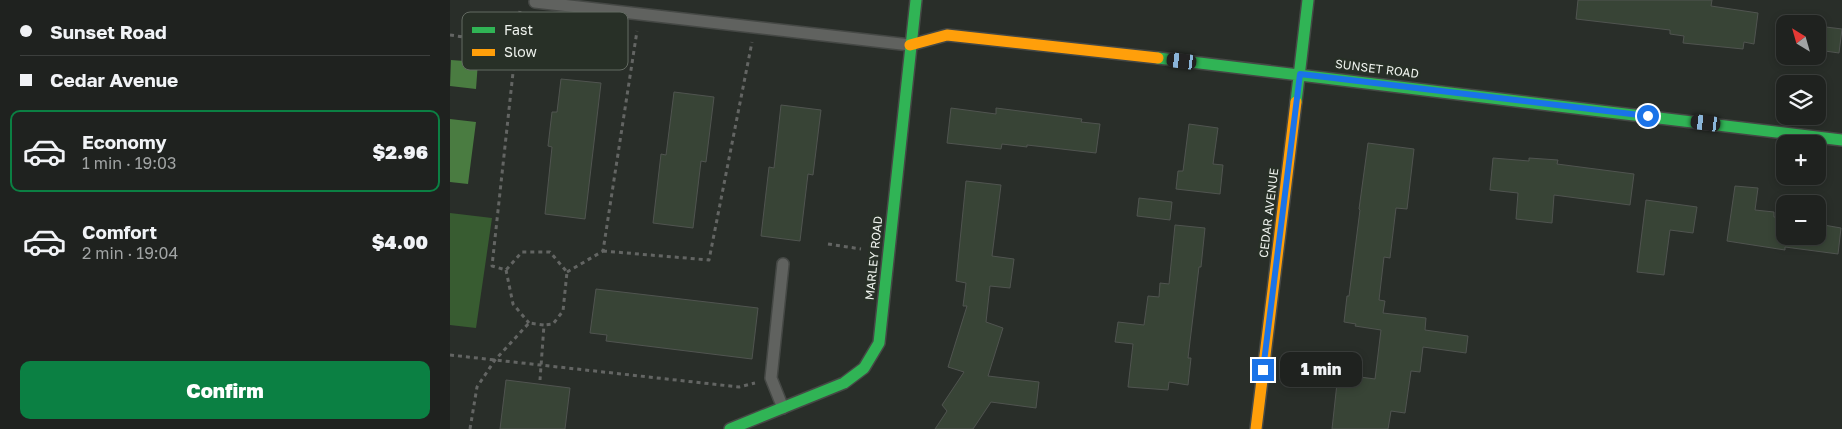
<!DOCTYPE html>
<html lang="en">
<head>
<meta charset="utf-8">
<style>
  :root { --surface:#1f221f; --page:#272a28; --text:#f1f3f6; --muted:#a1a4a4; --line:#3c3f3d; --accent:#0b8043 }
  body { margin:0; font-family:"Golos Text",sans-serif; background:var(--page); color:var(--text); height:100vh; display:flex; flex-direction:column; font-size:19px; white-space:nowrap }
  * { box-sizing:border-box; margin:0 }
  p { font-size:16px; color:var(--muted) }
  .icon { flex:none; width:28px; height:28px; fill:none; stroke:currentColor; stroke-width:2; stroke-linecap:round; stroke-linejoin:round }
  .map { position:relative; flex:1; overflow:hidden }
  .drawer { display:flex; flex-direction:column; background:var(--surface); width:450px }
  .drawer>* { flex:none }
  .banner { display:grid; align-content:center; height:110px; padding:0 20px; background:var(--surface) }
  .needle { width:32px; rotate:323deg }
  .controls { position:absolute; left:1326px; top:15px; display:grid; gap:10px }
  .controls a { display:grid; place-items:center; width:50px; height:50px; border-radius:10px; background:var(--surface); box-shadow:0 2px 8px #0003,0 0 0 1px var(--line); font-size:25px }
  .end { position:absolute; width:22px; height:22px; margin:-11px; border:6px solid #1a73e8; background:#fff; box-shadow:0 0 0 2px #fff }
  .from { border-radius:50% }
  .bubble { position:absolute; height:35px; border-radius:10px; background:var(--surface); box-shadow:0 2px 8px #0003,0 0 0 1px var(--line); font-size:16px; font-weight:800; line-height:35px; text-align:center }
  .car { position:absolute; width:15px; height:30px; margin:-15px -8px; border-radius:6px; box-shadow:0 0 4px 1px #0007; background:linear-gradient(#222 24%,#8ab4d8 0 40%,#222 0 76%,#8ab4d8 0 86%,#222 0) }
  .banner b { display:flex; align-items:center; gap:18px; height:48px; font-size:19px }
  .banner b+b { border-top:1px solid var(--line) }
  .banner i { width:12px; height:12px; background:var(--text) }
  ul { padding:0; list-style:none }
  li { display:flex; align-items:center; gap:15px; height:82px; margin:0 10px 8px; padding:0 10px; border:2px solid transparent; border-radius:10px }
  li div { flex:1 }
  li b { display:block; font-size:19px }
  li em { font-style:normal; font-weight:800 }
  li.active { border-color:var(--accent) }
  li>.icon { width:45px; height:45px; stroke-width:1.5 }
  .action { display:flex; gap:10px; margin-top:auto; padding:10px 20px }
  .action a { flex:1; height:58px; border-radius:10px; background:var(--accent); color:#fff; font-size:20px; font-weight:800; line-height:58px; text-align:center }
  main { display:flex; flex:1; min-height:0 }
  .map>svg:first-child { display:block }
  .green { fill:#385c31 }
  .water { fill:#4a7c41 }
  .building { fill:#384436; stroke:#505450 }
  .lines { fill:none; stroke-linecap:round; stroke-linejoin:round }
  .lane-casing { stroke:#454845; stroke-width:14 }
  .fast-casing { stroke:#454845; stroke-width:14 }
  .slow-casing { stroke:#454845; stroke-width:14 }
  .path { stroke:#636563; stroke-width:3; stroke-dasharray:4 4; stroke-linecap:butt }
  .lane { stroke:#60625f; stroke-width:11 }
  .fast { stroke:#30b455; stroke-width:11 }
  .slow { stroke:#ff9f0a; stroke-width:11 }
  .route { stroke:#1a73e8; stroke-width:6 }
  .labels { text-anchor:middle; stroke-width:4.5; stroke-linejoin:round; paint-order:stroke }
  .street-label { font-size:12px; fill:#edf1ec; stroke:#283027 }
  .key { fill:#283027; stroke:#636a62; stroke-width:1 }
  .key-label { font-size:14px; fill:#edf1ec }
</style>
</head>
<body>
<main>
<section class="drawer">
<div class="banner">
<b><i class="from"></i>Sunset Road</b>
<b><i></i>Cedar Avenue</b>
</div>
<ul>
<li class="active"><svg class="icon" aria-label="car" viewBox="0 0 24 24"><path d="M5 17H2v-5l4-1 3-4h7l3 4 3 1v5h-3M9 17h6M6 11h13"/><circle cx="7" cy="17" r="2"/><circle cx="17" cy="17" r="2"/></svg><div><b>Economy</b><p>1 min · 19:03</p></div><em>$2.96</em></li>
<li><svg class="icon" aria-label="car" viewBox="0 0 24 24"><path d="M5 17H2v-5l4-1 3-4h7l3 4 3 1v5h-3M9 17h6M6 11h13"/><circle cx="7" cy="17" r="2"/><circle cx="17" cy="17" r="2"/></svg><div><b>Comfort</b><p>2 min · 19:04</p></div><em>$4.00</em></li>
</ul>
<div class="action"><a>Confirm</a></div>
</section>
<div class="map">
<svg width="1392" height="429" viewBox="0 0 1392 429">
  <rect width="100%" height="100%" fill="#292e29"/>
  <path class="green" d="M 0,213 L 42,218 L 26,328 L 0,325 Z"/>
  <path class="water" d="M 1,60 L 28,62 L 26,89 L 0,86 Z
    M 0,119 L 26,122 L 18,184 L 0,182 Z"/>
  <path class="building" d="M 1128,0 L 1262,0 L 1261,6 L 1308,13 L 1304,44 L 1294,42 L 1293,49 L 1233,43 L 1234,36 L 1220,34 L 1220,30 L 1126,19 Z
    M 1368,26 L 1392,29 L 1389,53 L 1368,50 Z
    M 111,79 L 151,83 L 135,219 L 95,214 L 102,147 L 98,146 L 102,112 L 107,112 Z
    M 224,92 L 264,97 L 256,162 L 251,161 L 243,228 L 203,223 L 211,154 L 216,155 Z
    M 331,105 L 371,110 L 363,175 L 358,174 L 350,241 L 311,236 L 319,167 L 324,168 Z
    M 501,108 L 546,114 L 546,108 L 632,119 L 631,122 L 650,124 L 646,153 L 577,145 L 577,147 L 552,144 L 551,149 L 497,143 Z
    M 739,124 L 768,128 L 763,164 L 773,165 L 770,194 L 726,189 L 728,171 L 733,171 Z
    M 918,143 L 964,149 L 957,209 L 946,208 L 940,258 L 934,257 L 929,300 L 935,301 L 933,313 L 976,318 L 975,330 L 1018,336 L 1016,353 L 973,347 L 970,372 L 961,371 L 955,413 L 941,411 L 938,429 L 882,429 L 888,374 L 925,379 L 931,330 L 905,326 L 906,324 L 894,322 L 897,296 L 899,296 L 910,210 L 909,209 Z
    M 1043,158 L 1079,161 L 1079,158 L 1108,160 L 1107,164 L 1184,174 L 1180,205 L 1104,195 L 1102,223 L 1066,219 L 1068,193 L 1040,190 Z
    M 516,181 L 551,185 L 542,256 L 564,259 L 560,288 L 540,286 L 536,322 L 553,328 L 538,376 L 589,382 L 586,408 L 541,402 L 523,429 L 485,429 L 497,411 L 492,405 L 514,372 L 498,367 L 517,306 L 513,306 L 516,283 L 506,281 Z
    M 1285,186 L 1308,188 L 1305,210 L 1324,212 L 1324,217 L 1335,218 L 1335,236 L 1368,236 L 1368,224 L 1391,228 L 1388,254 L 1335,247 L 1335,250 L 1277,241 Z
    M 689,198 L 722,202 L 720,220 L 687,216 Z
    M 1196,200 L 1247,207 L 1243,233 L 1220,230 L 1214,275 L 1187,272 Z
    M 725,225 L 755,228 L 751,267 L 749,267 L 738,358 L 741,358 L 738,385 L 719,382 L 718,390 L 678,387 L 683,344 L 665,342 L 668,322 L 694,325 L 698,296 L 709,297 L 710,283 L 719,284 Z
    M 146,289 L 308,308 L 302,359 L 156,341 L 157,335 L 140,333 Z
    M 56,380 L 120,388 L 115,429 L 50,429 Z"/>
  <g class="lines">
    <g class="lane-casing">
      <path id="lane" d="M 85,2 L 460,45
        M 333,264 L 321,378 L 333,408"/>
    </g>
    <g class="fast-casing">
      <path id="fast" d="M 708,58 L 1392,140
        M 846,102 L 858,0
        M 280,429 L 394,383 L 414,368 L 429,343 L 466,0"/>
    </g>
    <g class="slow-casing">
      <path id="slow" d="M 460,45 L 497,35 L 708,58
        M 806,429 L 846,102"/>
    </g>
    <path class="path" d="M 0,35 L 66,45 L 42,266 L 56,270 L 72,252 L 100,252 L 117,272 L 113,311 L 103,324 L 94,325
      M 66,45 L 70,11
      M 378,244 L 411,249
      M 153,251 L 259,260 L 302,42
      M 56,270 L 63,304 L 79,323
      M 117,272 L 153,251 L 187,31
      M 0,355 L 289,387 L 305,383
      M 20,429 L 27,387 L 45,360 L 79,323 L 94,325 L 90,380"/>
    <use href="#lane" class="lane"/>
    <use href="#fast" class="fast"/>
    <use href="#slow" class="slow"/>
  </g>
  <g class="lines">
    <path class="route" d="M 813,370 L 850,74 L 1198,116"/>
  </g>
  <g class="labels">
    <g class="street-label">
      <text transform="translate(927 69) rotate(7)" y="4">SUNSET ROAD</text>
      <text transform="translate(819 213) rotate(-83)" y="4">CEDAR AVENUE</text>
      <text transform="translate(424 258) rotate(-84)" y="4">MARLEY ROAD</text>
    </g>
  </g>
  <rect x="12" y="12" width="166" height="58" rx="8" class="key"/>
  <rect x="22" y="27" width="23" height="6" fill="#30b455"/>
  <rect x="22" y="49" width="23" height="7" fill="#ff9f0a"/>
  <g class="key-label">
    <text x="54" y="35">Fast</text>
    <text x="54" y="57">Slow</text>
  </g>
</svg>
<div class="controls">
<a><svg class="needle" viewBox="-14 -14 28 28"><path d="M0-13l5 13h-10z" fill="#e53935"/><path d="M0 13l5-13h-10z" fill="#a1a4a4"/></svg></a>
<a><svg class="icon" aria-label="layers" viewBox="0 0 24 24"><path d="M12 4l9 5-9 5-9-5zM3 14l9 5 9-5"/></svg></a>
<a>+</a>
<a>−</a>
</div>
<i class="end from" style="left:1198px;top:116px"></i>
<i class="end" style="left:813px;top:370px"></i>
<div class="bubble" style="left:830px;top:352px;width:82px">1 min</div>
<i class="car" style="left:732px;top:61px;rotate:277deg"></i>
<i class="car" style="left:1256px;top:123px;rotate:277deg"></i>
</div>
</main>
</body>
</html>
